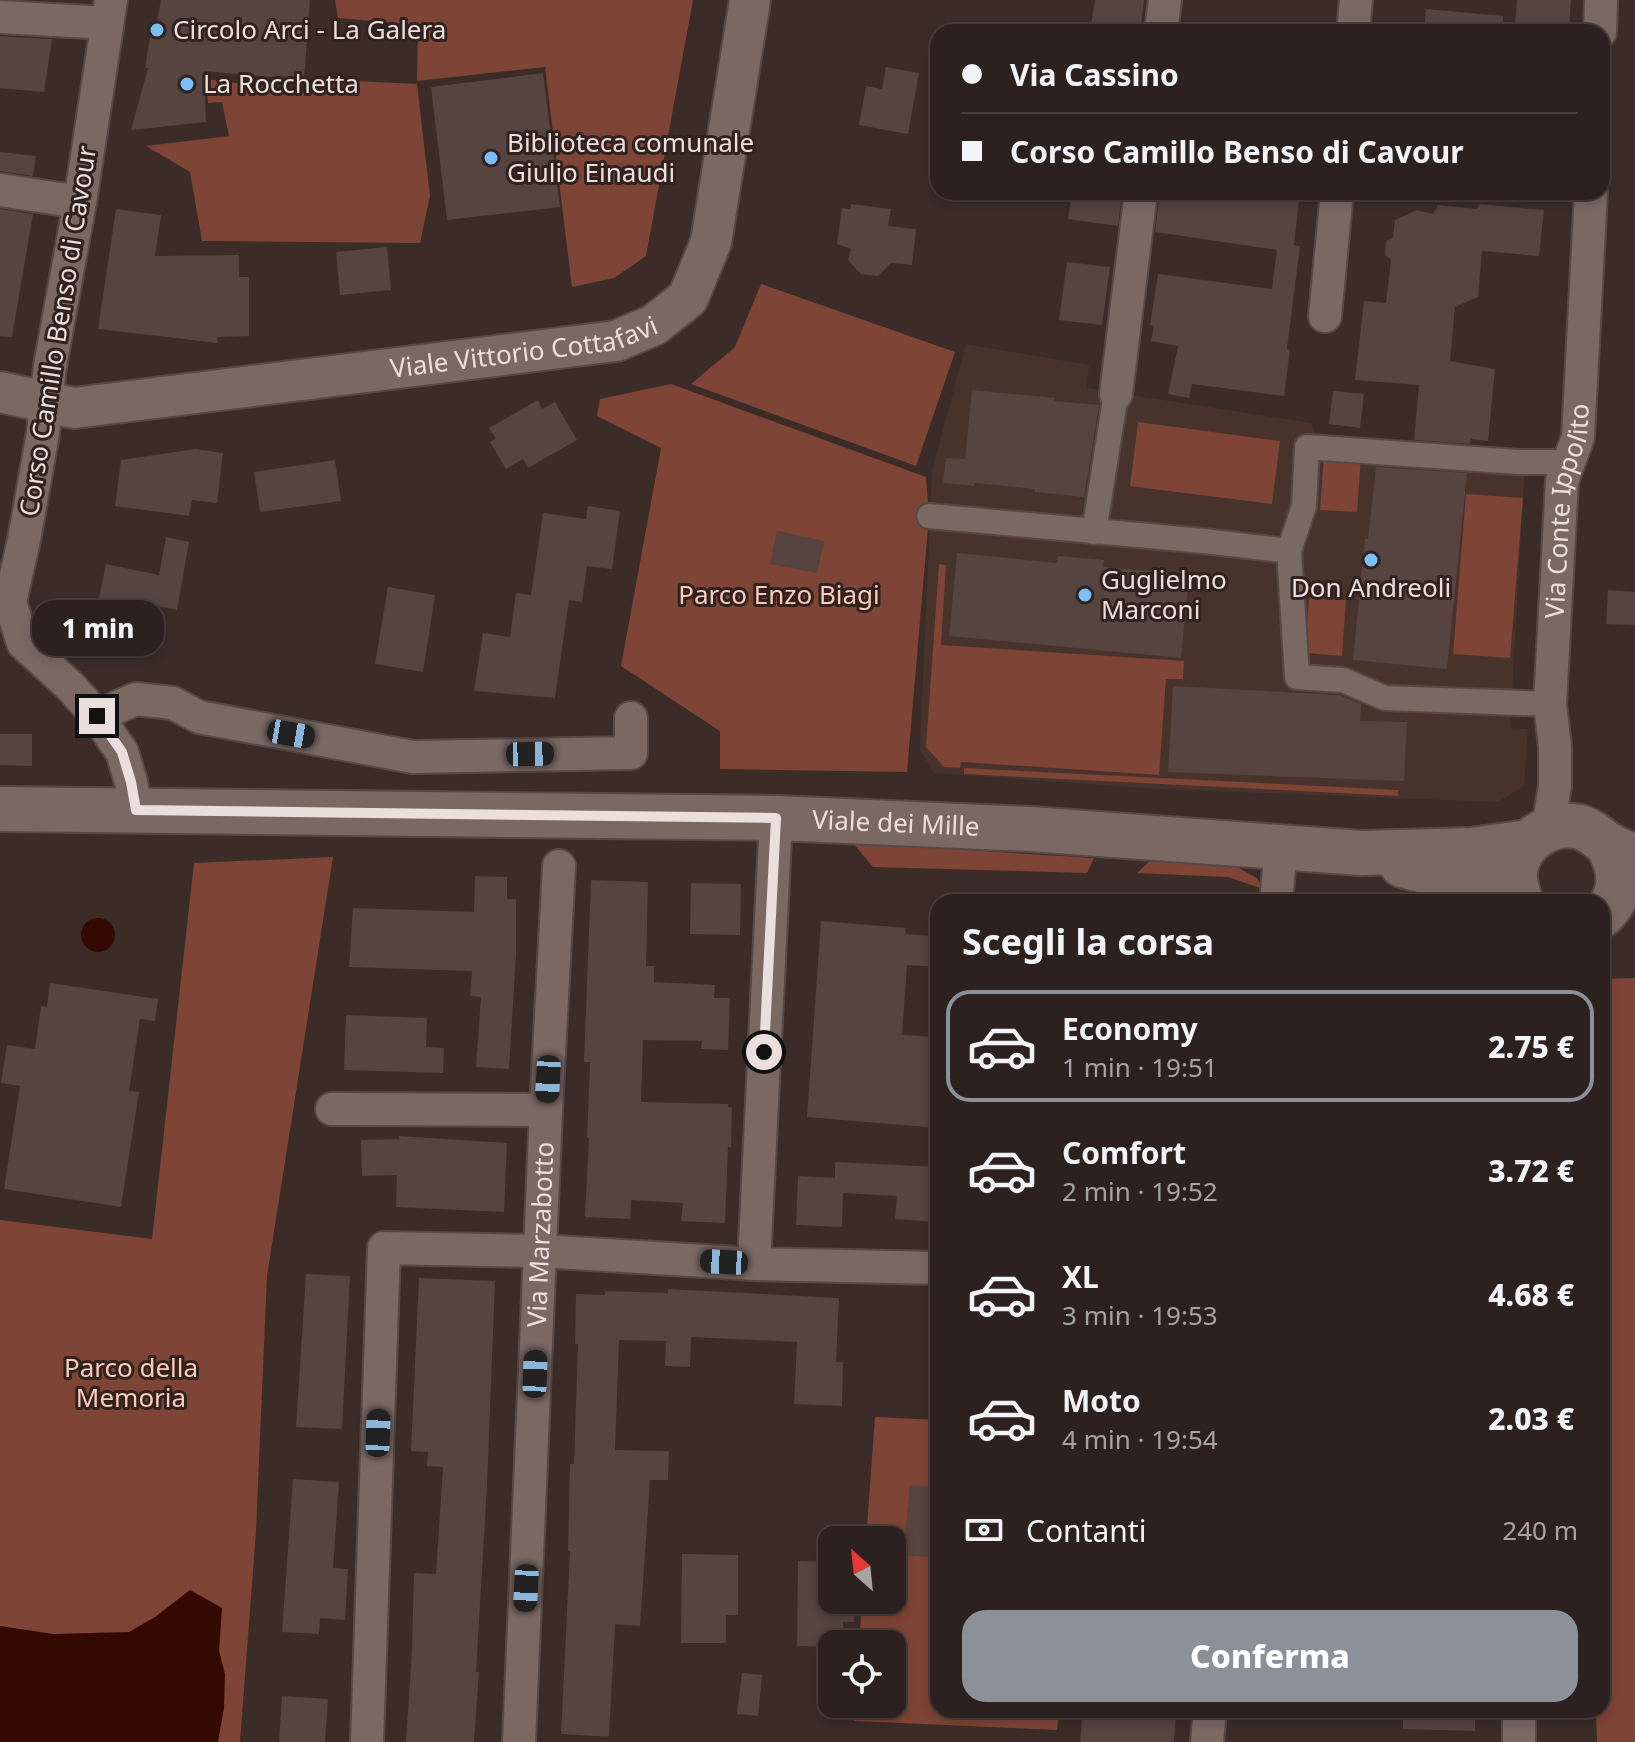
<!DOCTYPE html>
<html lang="it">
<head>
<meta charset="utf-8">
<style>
  :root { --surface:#2c211e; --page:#382e2b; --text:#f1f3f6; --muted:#a6a3a4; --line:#483e3c; --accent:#8c9099 }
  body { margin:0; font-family:"Noto Sans",sans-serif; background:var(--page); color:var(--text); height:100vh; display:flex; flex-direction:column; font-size:30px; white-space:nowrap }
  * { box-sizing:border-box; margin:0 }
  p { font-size:26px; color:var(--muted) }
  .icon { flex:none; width:44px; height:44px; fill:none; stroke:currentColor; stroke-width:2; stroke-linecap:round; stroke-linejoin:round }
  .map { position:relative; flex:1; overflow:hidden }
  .drawer { position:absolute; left:930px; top:894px; width:680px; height:824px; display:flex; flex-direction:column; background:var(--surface); border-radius:24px; box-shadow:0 4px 12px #0003,0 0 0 2px var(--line) }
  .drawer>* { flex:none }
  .banner { position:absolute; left:930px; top:24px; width:680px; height:176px; border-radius:24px; box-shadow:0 4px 12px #0003,0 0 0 2px var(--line); display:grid; align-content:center; height:176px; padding:0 32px; background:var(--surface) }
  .needle { width:52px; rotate:333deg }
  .fabs { position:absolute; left:818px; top:1526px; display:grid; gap:16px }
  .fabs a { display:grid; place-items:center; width:88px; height:88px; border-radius:16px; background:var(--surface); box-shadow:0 4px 12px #0003,0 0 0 2px var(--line); font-size:40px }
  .end { position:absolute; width:36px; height:36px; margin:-18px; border:10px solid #eadfdc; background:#111; box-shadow:0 0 0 4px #111 }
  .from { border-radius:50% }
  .bubble { position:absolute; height:56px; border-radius:24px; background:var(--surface); box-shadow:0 4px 12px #0003,0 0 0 2px var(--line); font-size:26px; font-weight:800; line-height:56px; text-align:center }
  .car { position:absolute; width:24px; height:48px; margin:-24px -12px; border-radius:10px; box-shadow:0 0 6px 2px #0007; background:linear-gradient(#222 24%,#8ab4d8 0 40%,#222 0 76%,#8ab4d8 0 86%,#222 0) }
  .banner b { display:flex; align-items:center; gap:28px; height:76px; font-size:30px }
  .banner b+b { border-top:2px solid var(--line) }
  .banner i { width:20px; height:20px; background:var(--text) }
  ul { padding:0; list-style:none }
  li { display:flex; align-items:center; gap:24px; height:112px; margin:0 16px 12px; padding:0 16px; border:4px solid transparent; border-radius:24px }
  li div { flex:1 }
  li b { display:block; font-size:30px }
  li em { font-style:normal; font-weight:800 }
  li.active { border-color:var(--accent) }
  li>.icon { width:72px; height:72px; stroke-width:1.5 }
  h2 { padding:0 32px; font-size:36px; line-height:96px }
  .pay { display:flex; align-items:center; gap:20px; height:88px; padding:0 32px; font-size:30px }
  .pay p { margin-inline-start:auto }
  .button { display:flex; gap:16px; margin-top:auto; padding:16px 32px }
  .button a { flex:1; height:92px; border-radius:24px; background:var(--accent); color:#fff; font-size:32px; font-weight:800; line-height:92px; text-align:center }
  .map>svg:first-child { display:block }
  .built { fill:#48322c }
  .green { fill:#7e4435 }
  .water { fill:#330902 }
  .building { fill:#55443f }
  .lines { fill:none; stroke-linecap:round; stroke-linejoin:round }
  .pedestrian-casing { stroke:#564945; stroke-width:28 }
  .minor-casing { stroke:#564945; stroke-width:36 }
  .tertiary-casing { stroke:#564945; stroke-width:44 }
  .secondary-casing { stroke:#564945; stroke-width:48 }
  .pedestrian { stroke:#7a6863; stroke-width:24 }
  .minor { stroke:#7a6863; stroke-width:32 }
  .tertiary { stroke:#7a6863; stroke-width:40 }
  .secondary { stroke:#7a6863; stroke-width:44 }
  .route { stroke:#eadfdc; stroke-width:10 }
  .poi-dot { fill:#7abff8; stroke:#31221e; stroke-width:3 }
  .labels { text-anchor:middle; stroke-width:6; stroke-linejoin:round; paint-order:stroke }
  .poi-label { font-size:26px; fill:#eadfdc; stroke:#31221e; text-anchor:start }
  .street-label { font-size:26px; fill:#eadfdc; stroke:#31221e }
  .park-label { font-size:26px; fill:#fbcabd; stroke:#31221e }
</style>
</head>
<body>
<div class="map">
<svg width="1635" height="1742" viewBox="0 0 1635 1742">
  <rect width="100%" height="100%" fill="#3b2c28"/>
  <path class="built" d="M 966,344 L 1089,365 L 1087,388 L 1311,423 L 1315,435 L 1519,453 L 1525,462 L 1510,728 L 1528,729 L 1524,786 L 1498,802 L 1158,789 L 934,773 L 920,750 L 932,471 Z"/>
  <path class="green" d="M 335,0 L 693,0 L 646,256 L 614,278 L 572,287 L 545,67 L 417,81 L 418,25 L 338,18 Z
    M 206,79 L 311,93 L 313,79 L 417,84 L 430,196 L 420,243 L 202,241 L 190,172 L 146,146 L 229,136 L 222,102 L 208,103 Z
    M 761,284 L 955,352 L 916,466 L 691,384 L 735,347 Z
    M 671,384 L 926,477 L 929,516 L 907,772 L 720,769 L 720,731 L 621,666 L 661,448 L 597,416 L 600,399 Z
    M 1138,422 L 1280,441 L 1272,504 L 1130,486 Z
    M 1324,454 L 1361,457 L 1357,512 L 1320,510 Z
    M 1466,494 L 1523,498 L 1510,658 L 1453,654 Z
    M 939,564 L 946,565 L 941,645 L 1184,661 L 1183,679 L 1166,679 L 1159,775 L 961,762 L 960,768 L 944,767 L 926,747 Z
    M 1309,598 L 1346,600 L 1342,656 L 1305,653 Z
    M 964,768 L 1398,790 L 1398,796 L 964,774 Z
    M 853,843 L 1094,858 L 1087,873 L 873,867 Z
    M 333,857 L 267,1276 L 256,1531 L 240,1742 L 0,1742 L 0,1220 L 152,1239 L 194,863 Z
    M 1150,861 L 1235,866 L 1257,878 L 1263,889 L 1228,877 L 1137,873 Z
    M 1635,978 L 1635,1742 L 1597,1742 L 1596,1710 L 1602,1710 L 1602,979 Z
    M 875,1417 L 938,1420 L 938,1710 L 1059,1710 L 1057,1730 L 854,1721 L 855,1704 L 892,1704 L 892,1644 L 859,1644 L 862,1600 L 892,1600 L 892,1540 L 866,1540 Z"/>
  <path class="water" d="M81 935a17 17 0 1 1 34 0a17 17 0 1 1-34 0Z
    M 190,1590 L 222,1608 L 219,1651 L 225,1674 L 224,1708 L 218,1742 L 0,1742 L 0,1626 L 53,1634 L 129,1632 L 155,1617 Z"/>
  <path class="building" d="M 161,0 L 310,0 L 304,80 L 204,71 L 206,122 L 131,130 L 148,68 L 145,68 L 150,37 L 154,38 Z
    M 1095,0 L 1144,0 L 1140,32 L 1090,32 Z
    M 1517,0 L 1571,0 L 1569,32 L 1539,32 L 1539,30 L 1515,28 Z
    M 1426,9 L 1503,16 L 1503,32 L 1424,32 Z
    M 0,36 L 52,39 L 44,92 L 0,88 Z
    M 886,67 L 919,73 L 908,134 L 859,125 L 866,86 L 882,89 Z
    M 543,73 L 560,207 L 447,220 L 431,87 Z
    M 0,152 L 36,156 L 33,176 L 0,171 Z
    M 1072,192 L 1122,192 L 1118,226 L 1068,219 Z
    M 1160,192 L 1300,192 L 1294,245 L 1300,246 L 1287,349 L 1290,350 L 1284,396 L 1192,384 L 1189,398 L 1168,394 L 1178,346 L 1151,341 L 1154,326 L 1150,325 L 1158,274 L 1272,289 L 1277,250 L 1155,232 Z
    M 851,204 L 891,209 L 888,226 L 916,229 L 912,265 L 891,263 L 878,276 L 861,274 L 848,260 L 851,249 L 837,244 L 842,208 L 850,209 Z
    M 1479,204 L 1544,210 L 1539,256 L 1482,251 L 1478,297 L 1455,307 L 1450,361 L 1495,369 L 1488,441 L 1471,439 L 1470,444 L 1414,440 L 1419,385 L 1355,380 L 1364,301 L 1386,303 L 1391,260 L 1385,255 L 1386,241 L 1393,237 L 1395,220 L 1417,210 L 1433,214 L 1438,205 L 1477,209 Z
    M 0,209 L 33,214 L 12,337 L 0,336 Z
    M 116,209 L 161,215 L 155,256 L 239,255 L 239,277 L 249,277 L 249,336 L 217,337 L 218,343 L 98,329 Z
    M 387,247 L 391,290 L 340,295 L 336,252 Z
    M 1067,262 L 1110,267 L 1102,325 L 1059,320 Z
    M 972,390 L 1055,398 L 1054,401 L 1099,405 L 1084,497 L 1035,492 L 1035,489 L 975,483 L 974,486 L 943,483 L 946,458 L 965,459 Z
    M 1333,391 L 1364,394 L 1360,428 L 1329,424 Z
    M 538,400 L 542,409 L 555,402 L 577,440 L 528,468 L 523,459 L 506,469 L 490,442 L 496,439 L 489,428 Z
    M 195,449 L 223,453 L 217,503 L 192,500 L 189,516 L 115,506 L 121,460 Z
    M 335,460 L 341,501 L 260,512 L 254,472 Z
    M 1376,467 L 1467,473 L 1447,669 L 1353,660 L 1365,539 L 1368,539 Z
    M 588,506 L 620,511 L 612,569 L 587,566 L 582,602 L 569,600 L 555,698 L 474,691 L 483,633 L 510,637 L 516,593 L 531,595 L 543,513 L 586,519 Z
    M 777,531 L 824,541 L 817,573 L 770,564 Z
    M 166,537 L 189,542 L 177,610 L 145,603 L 140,627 L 95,618 L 106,564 L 159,575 Z
    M 957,553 L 1057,563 L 1058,556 L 1104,560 L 1103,567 L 1189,575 L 1181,658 L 949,636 Z
    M 388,587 L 435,595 L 423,672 L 375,664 Z
    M 1608,590 L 1635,592 L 1635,625 L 1606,624 Z
    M 1173,686 L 1339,695 L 1361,704 L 1360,721 L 1407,722 L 1404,781 L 1168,772 Z
    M 0,734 L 32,734 L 32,766 L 0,765 Z
    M 475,876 L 507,877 L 507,899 L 516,899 L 516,955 L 509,1069 L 476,1067 L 481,997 L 470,996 L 472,971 L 349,967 L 353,908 L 474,912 Z
    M 591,880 L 648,882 L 646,966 L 654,966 L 654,982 L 715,985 L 714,998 L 730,998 L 728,1050 L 701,1049 L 702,1041 L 643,1040 L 641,1102 L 728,1104 L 728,1107 L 732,1107 L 731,1147 L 728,1147 L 725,1223 L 681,1221 L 683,1203 L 631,1200 L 630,1219 L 585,1217 L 589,1138 L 587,1138 L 590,1062 L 584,1062 Z
    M 691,883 L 741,884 L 740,935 L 690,934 Z
    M 821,921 L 906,928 L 905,934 L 938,936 L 938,967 L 907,965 L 902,1035 L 938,1037 L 938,1128 L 807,1117 Z
    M 50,983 L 158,999 L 155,1021 L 140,1019 L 129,1091 L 139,1092 L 121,1207 L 4,1189 L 20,1086 L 1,1083 L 7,1045 L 35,1049 L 41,1006 L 47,1007 Z
    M 346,1015 L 427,1018 L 426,1047 L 444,1048 L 443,1073 L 344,1070 Z
    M 399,1136 L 507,1143 L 504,1212 L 396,1207 L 397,1175 L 362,1176 L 361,1140 L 399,1139 Z
    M 835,1162 L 938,1167 L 938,1222 L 895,1219 L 897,1196 L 843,1193 L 842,1227 L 796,1225 L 798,1176 L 835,1178 Z
    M 306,1274 L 350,1276 L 342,1429 L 296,1427 Z
    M 419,1278 L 495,1281 L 487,1486 L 476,1672 L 479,1672 L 474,1742 L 406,1742 L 412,1650 L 414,1573 L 436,1574 L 443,1467 L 427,1466 L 428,1452 L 411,1451 Z
    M 668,1289 L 839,1298 L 836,1362 L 843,1362 L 842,1406 L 794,1404 L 797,1342 L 691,1337 L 690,1367 L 665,1366 L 666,1341 L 619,1340 L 615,1450 L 669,1451 L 668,1480 L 650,1480 L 640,1626 L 615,1624 L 609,1737 L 561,1734 L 570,1551 L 568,1551 L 570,1464 L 574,1464 L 578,1344 L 575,1344 L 576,1294 L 605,1295 L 605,1291 L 668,1293 Z
    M 293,1479 L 339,1482 L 333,1568 L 348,1569 L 345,1620 L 320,1618 L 319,1634 L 282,1632 Z
    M 910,1485 L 938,1487 L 938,1558 L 903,1555 Z
    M 682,1554 L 738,1555 L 738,1615 L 726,1615 L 726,1643 L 681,1643 Z
    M 798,1561 L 832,1562 L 832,1600 L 855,1600 L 854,1622 L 843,1622 L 843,1644 L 832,1644 L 832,1647 L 797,1646 Z
    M 742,1673 L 762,1675 L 758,1716 L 737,1714 Z
    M 282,1696 L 328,1699 L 325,1742 L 279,1742 Z
    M 1083,1710 L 1176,1710 L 1174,1742 L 1080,1742 Z
    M 1403,1710 L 1475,1710 L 1475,1731 L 1403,1729 Z"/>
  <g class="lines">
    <g class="pedestrian-casing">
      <path id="pedestrian" d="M 929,516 L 1204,541 L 1289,551 L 1297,677 L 1343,680 L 1385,698 L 1550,704
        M 1094,532 L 1116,394
        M 1289,551 L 1304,506 L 1307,447 L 1518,462 L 1570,462"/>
    </g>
    <g class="minor-casing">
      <g id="minor">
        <path d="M 111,0 L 80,202 L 50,366 L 43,433 L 24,540 L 10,602 L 23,643 L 70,686 L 97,716 L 122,752 L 131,782 L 136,810"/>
        <path d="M 0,17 L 107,23"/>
        <path d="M 1161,32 L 1165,0"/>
        <path d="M 1353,32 L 1356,0"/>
        <path d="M 1600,32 L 1601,0"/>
        <path d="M 0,190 L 80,202"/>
        <path d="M 1325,316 L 1337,192"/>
        <path d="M 1116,394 L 1141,192"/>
        <path d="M 97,716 L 136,699 L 173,703 L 199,717 L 413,757 L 631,753 L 631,718"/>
        <path id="s1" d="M 1546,830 L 1549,822 L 1555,786 L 1555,747 L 1550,704 L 1562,481 L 1578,437 L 1591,192"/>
        <path d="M 1276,902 L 1281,847"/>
        <path d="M 332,1109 L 546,1110"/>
        <path d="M 754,1264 L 776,818"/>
        <path d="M 367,1742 L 384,1248 L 540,1251 L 754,1264 L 938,1268"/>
        <path id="s2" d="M 519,1742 L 546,1110 L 559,866"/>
        <path d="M 1207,1742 L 1210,1710"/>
        <path d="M 1519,1742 L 1519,1710"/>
      </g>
    </g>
    <g class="tertiary-casing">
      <g id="tertiary">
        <path id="s3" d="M 0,392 L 74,408 L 616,341 L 654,325 L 688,298 L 711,242 L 750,0"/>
      </g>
    </g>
    <g class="secondary-casing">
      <g id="secondary">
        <path id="s4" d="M 0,809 L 776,818 L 1030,829 L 1361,853 L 1472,850 L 1528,842"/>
        <path d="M 1402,865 L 1469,883 L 1518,902"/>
        <path d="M 1521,902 C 1517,892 1514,882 1515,871 C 1519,841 1550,820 1580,827 C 1591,830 1597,837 1606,843 C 1615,849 1626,853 1635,857"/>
        <path d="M 1602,915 C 1625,894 1621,868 1607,844"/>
      </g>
    </g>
    <use href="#pedestrian" class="pedestrian"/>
    <use href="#minor" class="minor"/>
    <use href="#tertiary" class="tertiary"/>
    <use href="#secondary" class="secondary"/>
  </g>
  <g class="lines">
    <path class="route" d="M 97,716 L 122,752 L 131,782 L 136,810 L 776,818 L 764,1052"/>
  </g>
  <g class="poi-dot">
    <circle cx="157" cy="30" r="8"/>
    <circle cx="187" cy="84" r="8"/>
    <circle cx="491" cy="158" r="8"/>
    <circle cx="1371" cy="560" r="8"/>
    <circle cx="1085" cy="595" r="8"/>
  </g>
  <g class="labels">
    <g class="poi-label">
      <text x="173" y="39">Circolo Arci - La Galera</text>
      <text x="203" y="93">La Rocchetta</text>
      <text x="507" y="152">Biblioteca comunale<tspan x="507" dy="30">Giulio Einaudi</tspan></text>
      <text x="1101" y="589">Guglielmo<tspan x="1101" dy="30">Marconi</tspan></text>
      <text x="1371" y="597" text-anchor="middle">Don Andreoli</text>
    </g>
    <g class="street-label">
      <text transform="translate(58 331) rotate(-81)" y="9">Corso Camillo Benso di Cavour</text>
      <text dy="9" stroke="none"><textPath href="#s3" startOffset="530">Viale Vittorio Cottafavi</textPath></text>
      <text dy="9" stroke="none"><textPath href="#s1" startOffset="322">Via Conte Ippolito</textPath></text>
      <text dy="9" stroke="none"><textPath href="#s4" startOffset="896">Viale dei Mille</textPath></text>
      <text dy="9" stroke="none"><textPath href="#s2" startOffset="508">Via Marzabotto</textPath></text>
    </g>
    <g class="park-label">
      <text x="779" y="604">Parco Enzo Biagi</text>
      <text x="131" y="1377">Parco della<tspan x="131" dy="30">Memoria</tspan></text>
    </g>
  </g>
</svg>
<div class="fabs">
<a><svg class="needle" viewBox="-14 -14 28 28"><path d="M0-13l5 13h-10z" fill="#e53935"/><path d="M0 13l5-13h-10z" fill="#a6a3a4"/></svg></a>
<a><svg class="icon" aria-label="locate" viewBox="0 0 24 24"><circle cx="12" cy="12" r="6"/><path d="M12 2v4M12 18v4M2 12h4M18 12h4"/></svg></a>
</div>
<i class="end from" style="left:764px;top:1052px"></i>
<i class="end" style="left:97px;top:716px"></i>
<div class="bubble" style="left:32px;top:600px;width:132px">1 min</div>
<i class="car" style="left:291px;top:734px;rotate:100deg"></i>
<i class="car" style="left:530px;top:754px;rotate:89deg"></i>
<i class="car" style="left:548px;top:1079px;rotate:183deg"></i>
<i class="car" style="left:724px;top:1262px;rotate:273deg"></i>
<i class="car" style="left:535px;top:1374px;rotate:2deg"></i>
<i class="car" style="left:378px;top:1433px;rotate:2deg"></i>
<i class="car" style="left:526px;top:1588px;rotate:183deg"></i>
<div class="banner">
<b><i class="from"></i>Via Cassino</b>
<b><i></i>Corso Camillo Benso di Cavour</b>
</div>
<section class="drawer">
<h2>Scegli la corsa</h2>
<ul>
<li class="active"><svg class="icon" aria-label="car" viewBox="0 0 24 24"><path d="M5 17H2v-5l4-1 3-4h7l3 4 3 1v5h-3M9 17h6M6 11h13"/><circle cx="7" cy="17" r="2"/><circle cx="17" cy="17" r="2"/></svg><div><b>Economy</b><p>1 min · 19:51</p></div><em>2.75 €</em></li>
<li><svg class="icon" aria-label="car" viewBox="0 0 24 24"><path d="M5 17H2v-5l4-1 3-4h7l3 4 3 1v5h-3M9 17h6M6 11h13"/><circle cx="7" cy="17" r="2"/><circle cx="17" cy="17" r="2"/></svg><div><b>Comfort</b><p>2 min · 19:52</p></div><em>3.72 €</em></li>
<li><svg class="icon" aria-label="car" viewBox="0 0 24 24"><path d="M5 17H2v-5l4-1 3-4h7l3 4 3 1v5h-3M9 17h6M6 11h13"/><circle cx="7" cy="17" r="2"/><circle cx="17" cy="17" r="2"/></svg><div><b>XL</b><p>3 min · 19:53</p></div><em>4.68 €</em></li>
<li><svg class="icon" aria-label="car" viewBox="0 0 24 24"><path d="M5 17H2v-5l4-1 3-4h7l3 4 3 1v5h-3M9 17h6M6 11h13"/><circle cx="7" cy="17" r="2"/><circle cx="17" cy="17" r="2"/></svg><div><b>Moto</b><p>4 min · 19:54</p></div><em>2.03 €</em></li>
</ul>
<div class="pay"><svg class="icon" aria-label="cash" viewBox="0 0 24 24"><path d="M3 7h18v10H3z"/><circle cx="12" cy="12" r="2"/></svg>Contanti<p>240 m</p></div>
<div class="button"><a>Conferma</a></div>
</section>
</div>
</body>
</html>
